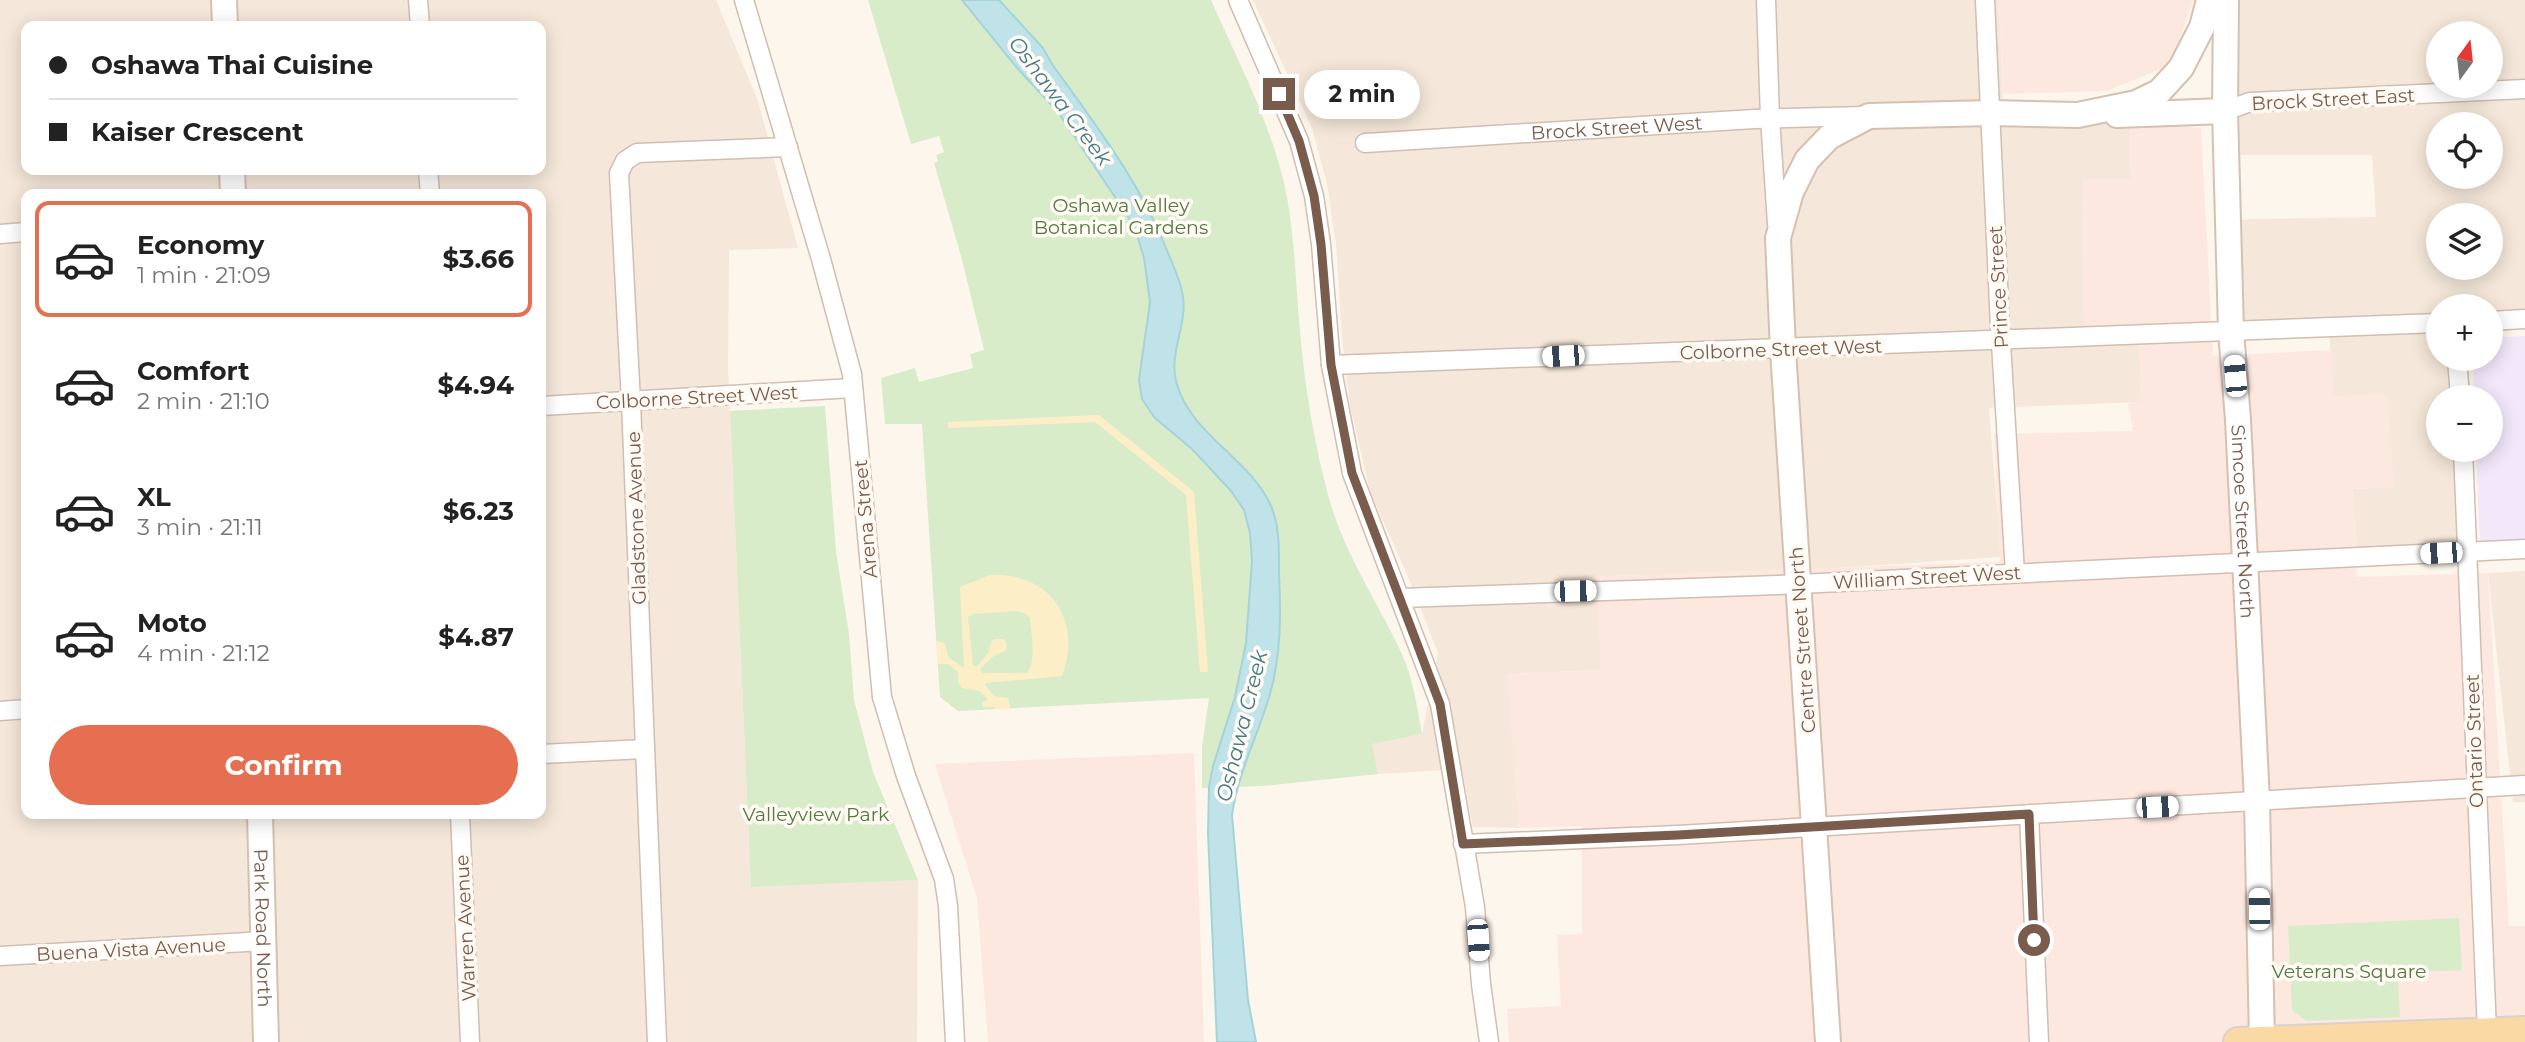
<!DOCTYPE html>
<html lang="en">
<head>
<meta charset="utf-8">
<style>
  :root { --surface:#fff; --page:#f6f6f6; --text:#222; --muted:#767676; --line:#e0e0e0; --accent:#e76f51 }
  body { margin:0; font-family:Montserrat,sans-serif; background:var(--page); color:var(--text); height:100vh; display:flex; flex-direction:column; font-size:26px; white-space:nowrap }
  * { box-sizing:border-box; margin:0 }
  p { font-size:23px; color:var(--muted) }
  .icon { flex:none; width:38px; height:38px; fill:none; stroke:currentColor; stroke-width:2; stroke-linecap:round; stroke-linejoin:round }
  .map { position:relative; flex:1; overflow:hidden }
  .drawer { position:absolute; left:21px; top:189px; width:525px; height:630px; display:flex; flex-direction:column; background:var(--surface); border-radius:14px; box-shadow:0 4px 18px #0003 }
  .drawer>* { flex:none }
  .top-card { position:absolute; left:21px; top:21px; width:525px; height:154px; border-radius:14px; box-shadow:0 4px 18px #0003; display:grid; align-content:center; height:154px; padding:0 28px; background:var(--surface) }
  .needle { width:46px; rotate:15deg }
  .controls { position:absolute; left:2426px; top:21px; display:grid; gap:14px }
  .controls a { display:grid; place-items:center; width:77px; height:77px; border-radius:50%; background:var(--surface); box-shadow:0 4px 18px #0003; font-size:35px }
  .end { position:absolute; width:32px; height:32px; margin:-16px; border:9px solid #7a5c4d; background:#fff; box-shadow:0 0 0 4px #fff }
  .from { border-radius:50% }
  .bubble { position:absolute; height:49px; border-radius:24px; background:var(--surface); box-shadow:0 4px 18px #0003; font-size:23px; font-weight:700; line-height:49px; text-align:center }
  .car { position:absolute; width:21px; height:42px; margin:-21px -10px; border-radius:9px; box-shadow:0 0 5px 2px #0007; background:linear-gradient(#fff 24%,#345 0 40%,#fff 0 76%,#345 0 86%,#fff 0) }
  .top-card b { display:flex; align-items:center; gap:24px; height:66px; font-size:26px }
  .top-card b+b { border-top:2px solid var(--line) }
  .top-card i { width:18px; height:18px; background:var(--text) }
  ul { padding:12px 0 0; list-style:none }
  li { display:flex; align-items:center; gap:21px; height:116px; margin:0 14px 10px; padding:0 14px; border:4px solid transparent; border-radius:14px }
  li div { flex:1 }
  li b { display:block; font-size:26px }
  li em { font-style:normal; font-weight:700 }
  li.active { border-color:var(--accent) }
  li>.icon { width:63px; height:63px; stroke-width:1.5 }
  .cta { display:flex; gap:14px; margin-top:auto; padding:14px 28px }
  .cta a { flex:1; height:80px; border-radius:42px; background:var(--accent); color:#fff; font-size:28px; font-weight:700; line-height:80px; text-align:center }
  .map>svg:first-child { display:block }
  .residential { fill:#f5e8da; fill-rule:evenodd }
  .commercial { fill:#fde8e0 }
  .education { fill:#f3e8fa }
  .green { fill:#d8ecc9 }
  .sand { fill:#fcefc7; fill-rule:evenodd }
  .water { fill:#bfe3e8; stroke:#a5d3da; stroke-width:2 }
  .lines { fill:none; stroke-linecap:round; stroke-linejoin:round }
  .minor-casing { stroke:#d1beb0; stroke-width:21 }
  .secondary-casing { stroke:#d6c0b0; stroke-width:28 }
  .primary-casing { stroke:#dad1cd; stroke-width:32 }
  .minor { stroke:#fff; stroke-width:18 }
  .secondary { stroke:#fff; stroke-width:24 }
  .primary { stroke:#fbd9a5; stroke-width:28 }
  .route { stroke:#7a5c4d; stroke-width:9 }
  .labels { text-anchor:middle; stroke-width:7; stroke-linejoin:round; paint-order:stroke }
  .street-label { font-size:19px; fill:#7a5c4d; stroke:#fffaf3 }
  .park-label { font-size:19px; fill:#537a41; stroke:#fffaf3 }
  .water-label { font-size:21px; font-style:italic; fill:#437c86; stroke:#fffaf3 }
</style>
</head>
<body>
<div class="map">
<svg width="2525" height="1042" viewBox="0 0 2525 1042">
  <rect width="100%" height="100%" fill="#fdf6ec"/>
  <path class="residential" d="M 0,0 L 716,0 L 758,101 L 798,248 L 729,250 L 728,369 L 751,886 L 918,880 L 917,1042 L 0,1042 ZM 26,26 L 541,26 L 541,170 L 26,170 ZM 26,194 L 541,194 L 541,814 L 26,814 Z
    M 1253,0 L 1999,0 L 2004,127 L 2130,123 L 2131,179 L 2083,179 L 2084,325 L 2139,323 L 2141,402 L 1989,408 L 2001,557 L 1808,570 L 1601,670 L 1508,674 L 1519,828 L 1473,827 L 1462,769 L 1378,774 L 1371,744 L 1422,734 L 1438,653 L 1409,579 L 1370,492 L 1350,405 L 1342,337 L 1336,244 L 1327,184 L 1312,128 Z
    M 2228,0 L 2525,0 L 2525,319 L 2490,321 L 2490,306 L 2438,306 L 2438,359 L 2457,359 L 2460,397 L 2438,397 L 2438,450 L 2463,450 L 2468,552 L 2358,557 L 2352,489 L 2393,487 L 2333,396 L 2329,327 L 2231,331 L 2228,222 L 2251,219 L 2376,217 L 2372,155 L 2226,155 ZM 2438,33 L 2490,33 L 2490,86 L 2438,86 ZM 2438,124 L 2490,124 L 2490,177 L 2438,177 ZM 2438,215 L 2490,215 L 2490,268 L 2438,268 Z
    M 2525,571 L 2525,802 L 2513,802 L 2488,573 Z"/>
  <path class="commercial" d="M 1999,0 L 2193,0 L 2171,65 L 2107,91 L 2003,94 Z
    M 2130,123 L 2201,128 L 2213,356 L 2332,350 L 2333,396 L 2387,394 L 2394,487 L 2352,489 L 2358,557 L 2356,577 L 2488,573 L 2509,926 L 2525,926 L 2525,1042 L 1509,1042 L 1507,1009 L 1561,1006 L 1557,935 L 1582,934 L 1582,826 L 1519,828 L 1507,674 L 1601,670 L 1596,576 L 2000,562 L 1994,434 L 2133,431 L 2128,404 L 2141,401 L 2139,323 L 2084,325 L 2083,179 L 2131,179 Z
    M 1194,753 L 1204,1042 L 988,1042 L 977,898 L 935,764 Z"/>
  <path class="education" d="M 2525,336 L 2525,543 L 2480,545 L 2476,450 L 2490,450 L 2490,397 L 2474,397 L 2473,359 L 2490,359 L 2490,338 Z"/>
  <path class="green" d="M 868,0 L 1211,0 C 1240,66 1276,132 1288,203 C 1295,245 1296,288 1300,331 C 1305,388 1314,443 1329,498 C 1344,553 1377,601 1401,652 C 1413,678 1417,706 1422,734 L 1372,744 L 1378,774 L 1263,786 L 1202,788 L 1202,747 L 1209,698 L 958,711 L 940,697 L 922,424 L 885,424 L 881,378 L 915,368 L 919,382 L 973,368 L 970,354 L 984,350 L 961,256 L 934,163 L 938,161 L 936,155 L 944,152 L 939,136 L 911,144 Z
    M 825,406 L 836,552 L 849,634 L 854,700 L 873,772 L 918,880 L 751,887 L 730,411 Z
    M 2459,918 L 2462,970 L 2398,973 L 2400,1017 L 2306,1021 L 2292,1010 L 2288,926 Z"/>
  <path class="sand" d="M 1099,415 L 1194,492 L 1208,672 L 1200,672 L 1186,495 L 1095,422 L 948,428 L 948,422 Z
    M 990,575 C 1050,572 1083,620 1062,676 L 985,683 L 985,685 L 994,696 L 1008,698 L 1011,709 L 995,709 L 994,707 L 983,707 L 982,702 L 988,700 L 980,691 L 962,688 L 958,682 L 958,672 L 948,664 L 938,664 L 936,641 L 945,643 L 948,657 L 964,668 L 960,587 ZM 1017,611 L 1024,613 L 1030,618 C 1031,634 1037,660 1027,673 L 982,673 L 980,669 L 994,656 L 1005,651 L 1007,645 L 1004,639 L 994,639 L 991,643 L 989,652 L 977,666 L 973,666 L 968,617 L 973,614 Z"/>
  <path class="water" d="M 962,0 L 999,0 L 1043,48 L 1052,64 C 1095,124 1141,183 1168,253 C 1174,267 1181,282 1183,297 C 1187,326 1169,352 1176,381 C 1189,434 1250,458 1271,506 C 1280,527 1279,551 1279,574 C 1281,614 1281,655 1270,694 C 1258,735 1238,773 1232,815 L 1248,1000 L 1256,1042 L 1217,1042 L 1208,833 L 1209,787 L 1213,766 L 1235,697 L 1246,643 L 1252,561 L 1250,533 L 1244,510 L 1231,491 L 1193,450 L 1154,417 L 1142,399 L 1139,380 L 1150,302 L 1144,258 L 1138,238 L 1129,218 L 1058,112 L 1018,69 Z"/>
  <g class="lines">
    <g class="minor-casing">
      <g id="minor">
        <path d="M 418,0 L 420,26"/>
        <path d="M 744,0 L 821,259 L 852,374 L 882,697 L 906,776 L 944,879 L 948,906 L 955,1042"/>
        <path d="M 1238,0 L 1299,141 L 1314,196 L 1321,244 L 1331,365 L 1352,473 L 1440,704 L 1475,907 L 1481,984 L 1489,1042"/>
        <path d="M 1766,0 L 1770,118 L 1777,224"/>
        <path d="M 1985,0 L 2000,327 L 2015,573"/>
        <path d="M 2225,111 L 2250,102 L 2525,89"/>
        <path id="s1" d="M 1365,143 L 1754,119 L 1865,116"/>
        <path d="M 428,170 L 430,194"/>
        <path d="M 0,234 L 26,232"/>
        <path d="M 2490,321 L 2525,319"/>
        <path d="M 2457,359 L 2460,397"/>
        <path d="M 1331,365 C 1700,352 2069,338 2438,323"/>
        <path d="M 541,406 L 853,388"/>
        <path d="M 2463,450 L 2487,1032"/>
        <path d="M 1401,598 L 1778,585 L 2525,549"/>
        <path d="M 0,711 L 26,709"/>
        <path d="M 541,754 L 645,749"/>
        <path d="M 460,814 L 470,1042"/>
        <path d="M 2029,814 L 2039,1042"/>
        <path d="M 1463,844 L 1678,835 L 2525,785"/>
        <path d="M 0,956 L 263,941"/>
        <path d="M 657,1042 L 631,402 L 619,173 L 625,161 L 637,153 L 788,147"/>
      </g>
    </g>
    <g class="secondary-casing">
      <g id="secondary">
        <path d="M 224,0 L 225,26"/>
        <path id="s2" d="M 2226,0 L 2225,111 L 2231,331 L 2238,420 L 2257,801 L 2262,1042"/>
        <path d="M 2117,115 L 2225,111"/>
        <path d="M 232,170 L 233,194"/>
        <path id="s3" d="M 260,814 L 266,1042"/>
        <path d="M 1828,1042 L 1783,350 L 1778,238 L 1791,192 L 1807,160 L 1829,137 L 1869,116 L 1991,113 L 2078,115 L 2136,103 L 2159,92 L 2181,68 L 2202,27 L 2209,0"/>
      </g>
    </g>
    <g class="primary-casing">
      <path id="primary" d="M 2238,1042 L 2525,1031"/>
    </g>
    <use href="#minor" class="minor"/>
    <use href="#secondary" class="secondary"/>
    <use href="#primary" class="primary"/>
  </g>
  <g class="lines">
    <path class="route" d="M 1279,94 L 1299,141 L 1314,196 L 1321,244 L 1331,365 L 1352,473 L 1440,704 L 1463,844 L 1678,835 L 2029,814 L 2034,940"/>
  </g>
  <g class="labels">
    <g class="street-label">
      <text transform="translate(2333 99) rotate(-3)" y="7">Brock Street East</text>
      <text dy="7" stroke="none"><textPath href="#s1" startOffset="252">Brock Street West</textPath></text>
      <text transform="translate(1998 287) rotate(-93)" y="7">Prince Street</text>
      <text transform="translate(1781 349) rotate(-2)" y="7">Colborne Street West</text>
      <text transform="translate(697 397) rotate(-3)" y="7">Colborne Street West</text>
      <text transform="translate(636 518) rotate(-92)" y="7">Gladstone Avenue</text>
      <text transform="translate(865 519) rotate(-95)" y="7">Arena Street</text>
      <text dy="7" stroke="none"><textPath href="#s2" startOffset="522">Simcoe Street North</textPath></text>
      <text transform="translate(1927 577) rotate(-3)" y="7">William Street West</text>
      <text transform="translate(1802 640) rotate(-94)" y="7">Centre Street North</text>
      <text transform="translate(2474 741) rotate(-92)" y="7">Ontario Street</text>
      <text dy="7" stroke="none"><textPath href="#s3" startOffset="114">Park Road North</textPath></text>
      <text transform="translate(465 928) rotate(-93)" y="7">Warren Avenue</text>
      <text transform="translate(131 949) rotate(-3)" y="7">Buena Vista Avenue</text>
    </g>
    <g class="park-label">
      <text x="1121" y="212">Oshawa Valley<tspan x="1121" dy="22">Botanical Gardens</tspan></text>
      <text x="816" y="821">Valleyview Park</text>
      <text x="2349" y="978">Veterans Square</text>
    </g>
    <g class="water-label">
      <text transform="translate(1060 101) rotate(53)" y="7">Oshawa Creek</text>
      <text transform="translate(1242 726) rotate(-76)" y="7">Oshawa Creek</text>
    </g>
  </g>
</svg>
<div class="controls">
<a><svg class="needle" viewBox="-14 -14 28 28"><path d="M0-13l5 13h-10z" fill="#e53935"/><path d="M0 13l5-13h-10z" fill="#767676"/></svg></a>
<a><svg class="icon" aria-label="locate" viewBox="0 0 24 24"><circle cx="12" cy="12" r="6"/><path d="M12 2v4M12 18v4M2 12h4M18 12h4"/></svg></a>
<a><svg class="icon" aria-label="layers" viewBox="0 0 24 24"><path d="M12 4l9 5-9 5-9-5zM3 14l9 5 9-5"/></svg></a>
<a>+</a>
<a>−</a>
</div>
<i class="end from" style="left:2034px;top:940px"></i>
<i class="end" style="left:1279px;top:94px"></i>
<div class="bubble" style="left:1304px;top:70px;width:116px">2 min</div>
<i class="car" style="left:1563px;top:356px;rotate:267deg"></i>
<i class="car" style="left:2235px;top:376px;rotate:355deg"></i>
<i class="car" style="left:2441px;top:553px;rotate:267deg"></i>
<i class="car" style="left:1575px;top:591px;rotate:89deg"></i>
<i class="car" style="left:2157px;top:807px;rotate:87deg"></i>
<i class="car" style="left:2259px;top:909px;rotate:359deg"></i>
<i class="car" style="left:1478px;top:940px;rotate:176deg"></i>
<div class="top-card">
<b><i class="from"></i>Oshawa Thai Cuisine</b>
<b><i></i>Kaiser Crescent</b>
</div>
<section class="drawer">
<ul>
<li class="active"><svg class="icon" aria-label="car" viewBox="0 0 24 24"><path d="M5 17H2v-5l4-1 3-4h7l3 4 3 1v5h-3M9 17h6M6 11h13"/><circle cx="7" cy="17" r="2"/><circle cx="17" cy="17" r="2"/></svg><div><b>Economy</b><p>1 min · 21:09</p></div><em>$3.66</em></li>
<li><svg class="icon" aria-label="car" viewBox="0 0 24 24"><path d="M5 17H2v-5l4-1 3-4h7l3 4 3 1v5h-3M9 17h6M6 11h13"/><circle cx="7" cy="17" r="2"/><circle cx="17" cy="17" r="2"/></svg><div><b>Comfort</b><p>2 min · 21:10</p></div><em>$4.94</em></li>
<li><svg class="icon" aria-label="car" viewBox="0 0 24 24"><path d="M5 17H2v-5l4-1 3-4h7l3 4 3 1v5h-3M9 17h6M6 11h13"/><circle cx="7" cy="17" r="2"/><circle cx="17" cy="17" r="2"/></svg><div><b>XL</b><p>3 min · 21:11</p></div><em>$6.23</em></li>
<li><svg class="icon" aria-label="car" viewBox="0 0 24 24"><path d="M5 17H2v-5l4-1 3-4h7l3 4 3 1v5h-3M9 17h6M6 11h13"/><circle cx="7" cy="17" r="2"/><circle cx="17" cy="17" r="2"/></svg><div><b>Moto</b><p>4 min · 21:12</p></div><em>$4.87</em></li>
</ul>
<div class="cta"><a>Confirm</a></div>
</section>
</div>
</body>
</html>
